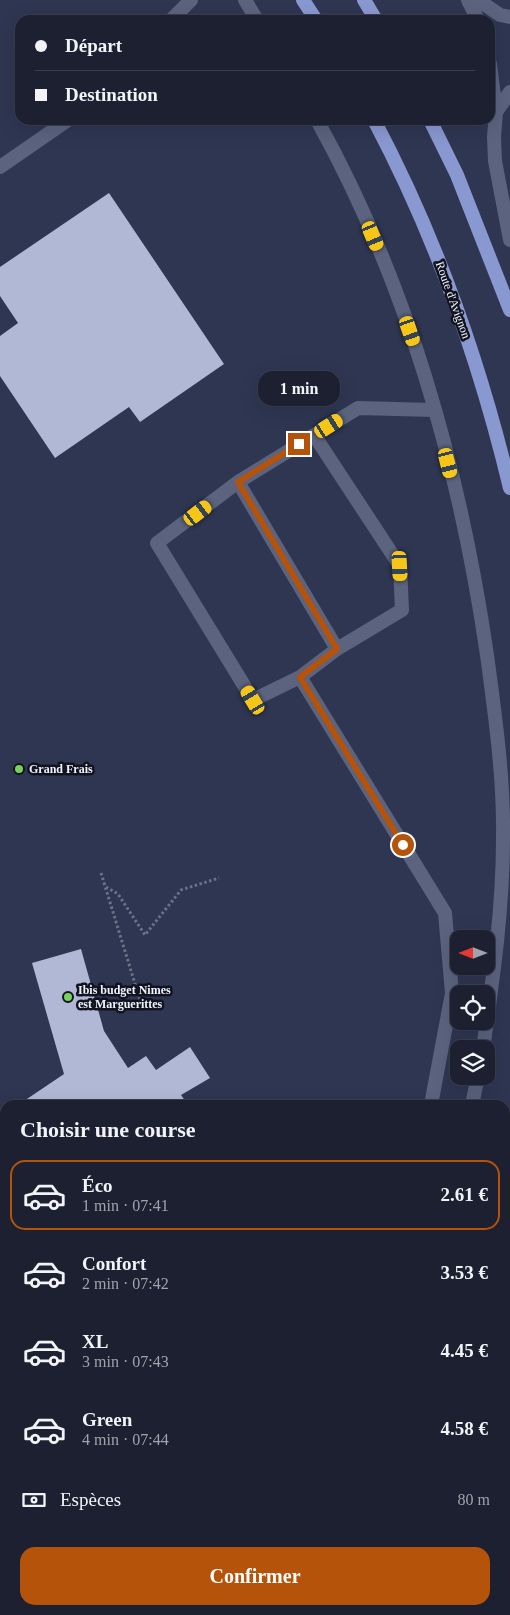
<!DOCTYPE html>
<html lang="fr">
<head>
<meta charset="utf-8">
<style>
  :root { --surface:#1c2031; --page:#292d3d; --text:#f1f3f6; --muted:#a0a3ab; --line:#3a3e4d; --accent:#b45309 }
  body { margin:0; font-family:Georgia,serif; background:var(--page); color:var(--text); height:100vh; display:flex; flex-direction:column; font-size:19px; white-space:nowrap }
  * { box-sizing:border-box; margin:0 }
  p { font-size:16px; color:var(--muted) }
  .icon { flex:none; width:28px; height:28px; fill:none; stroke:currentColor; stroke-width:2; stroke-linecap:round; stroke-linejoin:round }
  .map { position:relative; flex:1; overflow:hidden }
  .details { position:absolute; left:0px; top:1100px; width:510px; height:515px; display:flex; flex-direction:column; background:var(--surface); border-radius:15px 15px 0 0; box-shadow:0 5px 20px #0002,0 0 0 1px var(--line) }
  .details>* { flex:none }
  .guide { position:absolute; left:15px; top:15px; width:480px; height:110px; border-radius:15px; box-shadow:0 5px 20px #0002,0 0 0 1px var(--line); display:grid; align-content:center; height:110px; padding:0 20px; background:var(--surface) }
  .needle { width:32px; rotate:270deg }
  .buttons { position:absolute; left:450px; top:930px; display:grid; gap:10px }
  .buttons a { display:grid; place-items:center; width:45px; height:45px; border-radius:10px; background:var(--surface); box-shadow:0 5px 20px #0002,0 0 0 1px var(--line); font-size:25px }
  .end { position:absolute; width:22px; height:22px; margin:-11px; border:6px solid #b45309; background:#fff; box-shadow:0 0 0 2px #fff }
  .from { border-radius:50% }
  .bubble { position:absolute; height:35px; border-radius:15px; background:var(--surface); box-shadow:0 5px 20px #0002,0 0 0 1px var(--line); font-size:16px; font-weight:800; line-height:35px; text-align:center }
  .car { position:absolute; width:15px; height:30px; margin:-15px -8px; border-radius:6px; box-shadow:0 0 4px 1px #0007; background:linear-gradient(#f5c518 24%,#345 0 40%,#f5c518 0 76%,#345 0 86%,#f5c518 0) }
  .guide b { display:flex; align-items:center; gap:18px; height:48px; font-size:19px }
  .guide b+b { border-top:1px solid var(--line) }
  .guide i { width:12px; height:12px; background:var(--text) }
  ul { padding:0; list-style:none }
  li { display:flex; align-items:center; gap:15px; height:70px; margin:0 10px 8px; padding:0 10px; border:2px solid transparent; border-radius:15px }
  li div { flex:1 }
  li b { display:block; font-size:19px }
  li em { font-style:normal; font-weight:800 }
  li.selected { border-color:var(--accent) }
  li>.icon { width:45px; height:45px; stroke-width:1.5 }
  h2 { padding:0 20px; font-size:22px; line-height:60px }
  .pay { display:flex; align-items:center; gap:12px; height:55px; padding:0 20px; font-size:19px }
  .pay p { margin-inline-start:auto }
  .action { display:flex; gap:10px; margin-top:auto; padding:10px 20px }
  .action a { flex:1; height:58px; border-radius:15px; background:var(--accent); color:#fff; font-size:20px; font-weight:800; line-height:58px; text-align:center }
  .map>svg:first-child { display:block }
  .built { fill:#2f3652; fill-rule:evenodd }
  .building { fill:#b0b8d5 }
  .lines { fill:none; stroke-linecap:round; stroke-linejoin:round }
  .path { stroke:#6d7285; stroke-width:3; stroke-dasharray:2.5 2.5; stroke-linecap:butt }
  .service { stroke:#5b637e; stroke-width:14 }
  .minor { stroke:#5b637e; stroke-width:14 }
  .primary { stroke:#8a98d1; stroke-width:14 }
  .route { stroke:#b45309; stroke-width:6 }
  .poi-dot { fill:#78d158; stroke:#11141e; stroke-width:2 }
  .labels { text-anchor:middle; stroke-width:5; stroke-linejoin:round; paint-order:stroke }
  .street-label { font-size:12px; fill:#eff3ff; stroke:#11141e }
  .poi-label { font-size:12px; font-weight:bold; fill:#eff3ff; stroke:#11141e; text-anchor:start }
</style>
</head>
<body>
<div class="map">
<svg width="510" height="1615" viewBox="0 0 510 1615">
  <rect width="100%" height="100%" fill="#252a41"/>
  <path class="built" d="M 0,0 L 510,0 L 510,1615 L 65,1615 L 65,1610 L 505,1610 L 505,1105 L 5,1105 L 5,1331 L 0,1324 ZM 20,20 L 490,20 L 490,120 L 20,120 ZM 459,939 L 486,939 L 486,966 L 459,966 ZM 459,994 L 486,994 L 486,1021 L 459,1021 ZM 459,1049 L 486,1049 L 486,1076 L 459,1076 Z"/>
  <path class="building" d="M 109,193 L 224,364 L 140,422 L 129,407 L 55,458 L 0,376 L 0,336 L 18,323 L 0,296 L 0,267 Z
    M 81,949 L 104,1031 L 128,1068 L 146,1056 L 156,1070 L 190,1047 L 210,1078 L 181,1095 L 188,1105 L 18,1105 L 64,1074 L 32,963 Z"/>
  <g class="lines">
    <path class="path" d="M 101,873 L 140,1000
      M 106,887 L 118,894 L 145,935 L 181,890 L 219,878"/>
    <path class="service" d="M 468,0 L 478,20
      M 478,0 L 500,15 L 510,17
      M 171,20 L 191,0
      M 490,64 L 496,112 L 494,137 L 495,161 L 510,240
      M 496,112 L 510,92
      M 0,167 L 68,120
      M 314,435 L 400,566 L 402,610 L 337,649 L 238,482 L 358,408 L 434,410
      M 238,482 L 157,543 L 253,700 L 300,677 L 337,649
      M 300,677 L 445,913 L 452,993 L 431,1105
      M 274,1615 L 275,1610"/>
    <path class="minor" d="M 245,0 L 257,20
      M 317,120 C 408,284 460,470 487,655 C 495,715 504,777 503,838 C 503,909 493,978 483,1049
      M 472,1105 L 478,1076
      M 330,1610 L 338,1615"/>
    <path class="primary" d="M 303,0 L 316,20
      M 364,0 L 376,20
      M 374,120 C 436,237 479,359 510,488
      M 430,120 L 457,175 L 510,310
      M 505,1229 L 506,1206 L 510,1182
      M 505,1419 L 510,1418
      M 355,1615 L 355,1610"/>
  </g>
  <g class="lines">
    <path class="route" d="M 299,444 L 238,482 L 337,649 L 300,677 L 403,845"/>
  </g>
  <g class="poi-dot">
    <circle cx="19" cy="769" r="5"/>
    <circle cx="68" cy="997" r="5"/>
  </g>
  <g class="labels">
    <g class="street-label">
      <text transform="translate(453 300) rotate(70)" y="4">Route d'Avignon</text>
    </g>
    <g class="poi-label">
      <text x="29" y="773">Grand Frais</text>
      <text x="78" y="994">Ibis budget Nimes<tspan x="78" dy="14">est Marguerittes</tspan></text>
    </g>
  </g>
</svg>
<div class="buttons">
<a><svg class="needle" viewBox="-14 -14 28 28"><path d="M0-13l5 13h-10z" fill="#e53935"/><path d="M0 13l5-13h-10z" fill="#a0a3ab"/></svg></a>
<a><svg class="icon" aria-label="locate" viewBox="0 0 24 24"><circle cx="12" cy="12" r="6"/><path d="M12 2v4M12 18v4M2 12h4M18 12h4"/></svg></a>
<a><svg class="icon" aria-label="layers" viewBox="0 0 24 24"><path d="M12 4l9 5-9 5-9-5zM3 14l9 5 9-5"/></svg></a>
</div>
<i class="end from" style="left:403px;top:845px"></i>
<i class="end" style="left:299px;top:444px"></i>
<div class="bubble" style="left:258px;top:371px;width:82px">1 min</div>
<i class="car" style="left:373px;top:236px;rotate:157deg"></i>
<i class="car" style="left:410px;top:331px;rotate:161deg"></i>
<i class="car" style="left:329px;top:426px;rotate:58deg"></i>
<i class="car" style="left:448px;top:463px;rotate:166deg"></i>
<i class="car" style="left:198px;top:513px;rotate:53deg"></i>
<i class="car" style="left:400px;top:566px;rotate:177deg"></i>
<i class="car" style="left:253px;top:700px;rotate:329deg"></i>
<div class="guide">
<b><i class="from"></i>Départ</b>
<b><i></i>Destination</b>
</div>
<section class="details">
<h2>Choisir une course</h2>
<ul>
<li class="selected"><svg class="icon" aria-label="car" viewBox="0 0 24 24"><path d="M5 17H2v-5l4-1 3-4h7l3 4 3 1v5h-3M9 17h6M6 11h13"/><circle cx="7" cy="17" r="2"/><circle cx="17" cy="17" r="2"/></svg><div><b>Éco</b><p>1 min · 07:41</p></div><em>2.61 €</em></li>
<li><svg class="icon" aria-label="car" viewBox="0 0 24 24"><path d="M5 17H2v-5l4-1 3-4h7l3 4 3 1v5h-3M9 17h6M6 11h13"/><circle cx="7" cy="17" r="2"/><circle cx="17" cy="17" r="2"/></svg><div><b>Confort</b><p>2 min · 07:42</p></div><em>3.53 €</em></li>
<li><svg class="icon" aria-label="car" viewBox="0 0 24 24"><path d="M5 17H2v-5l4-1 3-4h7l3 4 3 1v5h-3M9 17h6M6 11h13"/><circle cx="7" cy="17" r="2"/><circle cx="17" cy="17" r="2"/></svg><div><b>XL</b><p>3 min · 07:43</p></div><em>4.45 €</em></li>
<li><svg class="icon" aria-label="car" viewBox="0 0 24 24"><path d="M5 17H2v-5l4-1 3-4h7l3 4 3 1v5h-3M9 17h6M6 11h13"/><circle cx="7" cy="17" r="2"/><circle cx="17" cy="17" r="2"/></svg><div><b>Green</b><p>4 min · 07:44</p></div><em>4.58 €</em></li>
</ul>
<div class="pay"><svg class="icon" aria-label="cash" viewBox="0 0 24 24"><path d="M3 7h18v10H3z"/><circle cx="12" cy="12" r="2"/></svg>Espèces<p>80 m</p></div>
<div class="action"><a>Confirmer</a></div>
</section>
</div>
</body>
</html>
